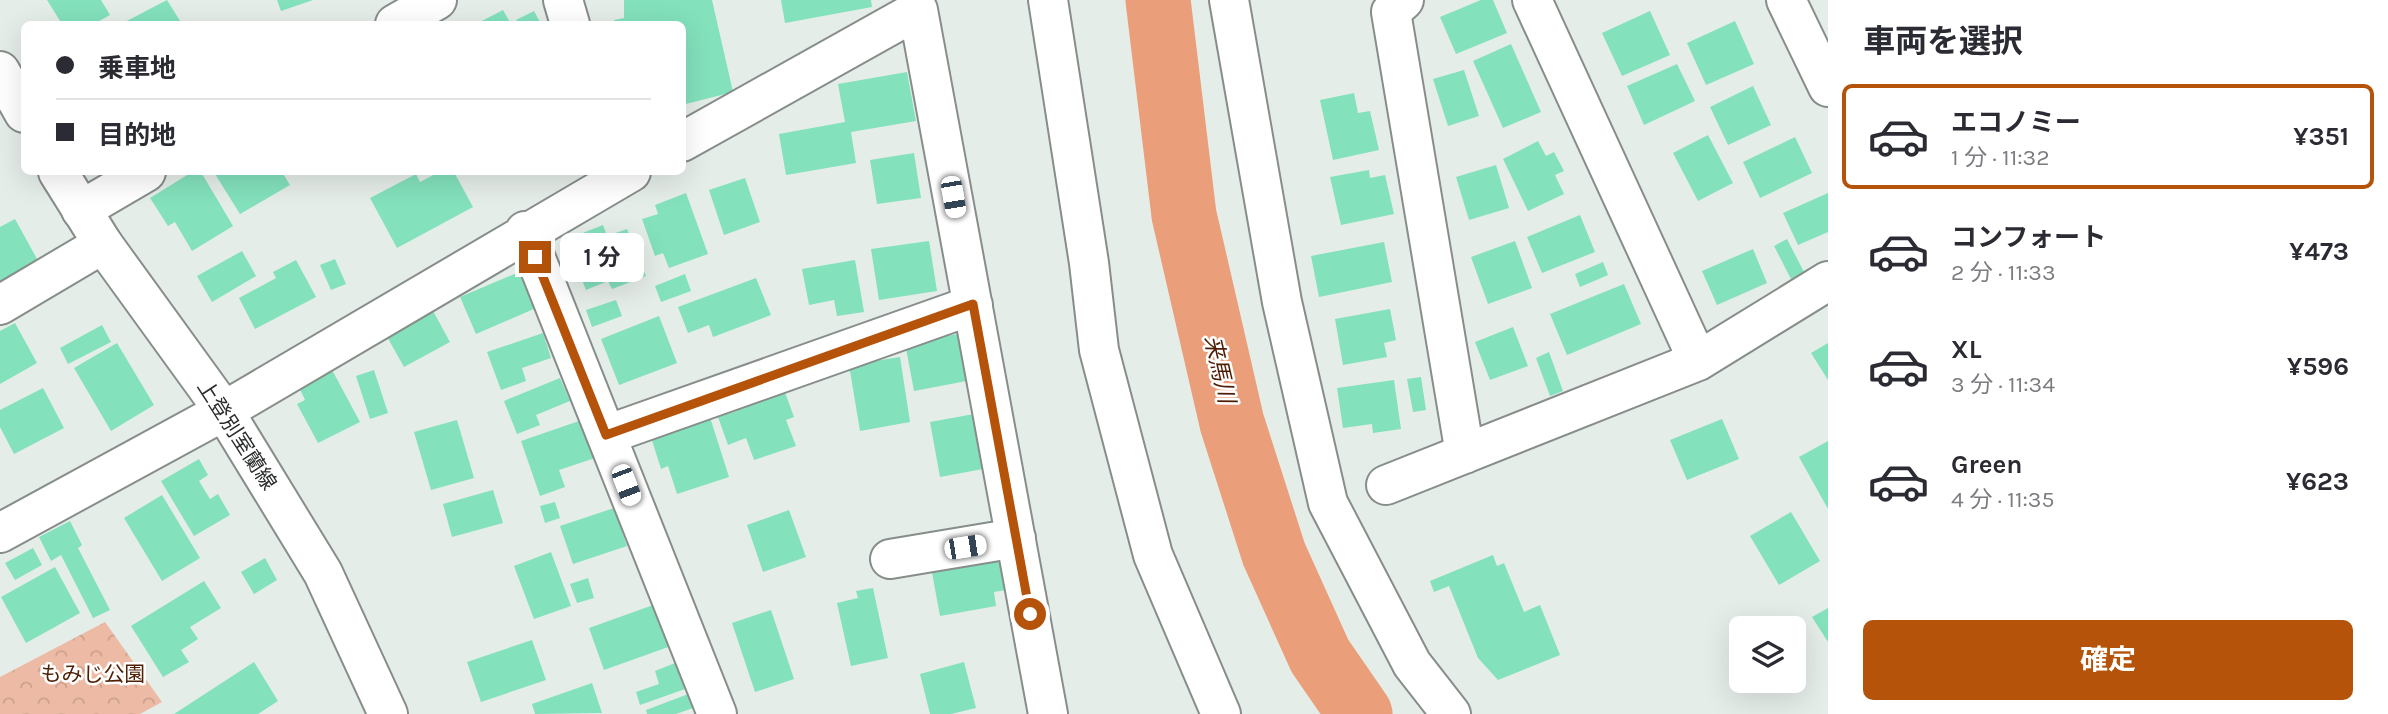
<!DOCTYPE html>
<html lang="ja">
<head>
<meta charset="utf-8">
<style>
  :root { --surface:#fff; --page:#f2f2f3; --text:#2b2b33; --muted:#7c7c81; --line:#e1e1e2; --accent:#b45309 }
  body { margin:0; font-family:Karla,"Noto Sans JP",sans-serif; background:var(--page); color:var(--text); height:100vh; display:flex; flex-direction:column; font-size:26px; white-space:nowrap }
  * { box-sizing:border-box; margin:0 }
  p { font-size:23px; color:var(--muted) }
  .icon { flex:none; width:38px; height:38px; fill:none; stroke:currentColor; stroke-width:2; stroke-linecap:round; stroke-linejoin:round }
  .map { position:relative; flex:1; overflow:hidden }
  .sheet { display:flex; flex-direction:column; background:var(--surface); width:560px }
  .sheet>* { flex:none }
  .top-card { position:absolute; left:21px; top:21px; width:665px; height:154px; border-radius:10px; box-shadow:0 7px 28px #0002; display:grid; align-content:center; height:154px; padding:0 35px; background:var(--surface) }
  .buttons { position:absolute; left:1729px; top:616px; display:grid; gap:14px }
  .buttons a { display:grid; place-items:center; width:77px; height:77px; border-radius:10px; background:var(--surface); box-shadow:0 7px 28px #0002; font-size:35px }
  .end { position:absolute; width:32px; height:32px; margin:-16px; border:9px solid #b45309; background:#fff; box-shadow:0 0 0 4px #fff }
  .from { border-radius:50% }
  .bubble { position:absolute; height:49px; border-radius:10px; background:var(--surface); box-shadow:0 7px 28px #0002; font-size:23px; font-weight:700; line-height:49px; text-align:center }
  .car { position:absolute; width:21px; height:42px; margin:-21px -10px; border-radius:9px; box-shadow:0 0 5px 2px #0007; background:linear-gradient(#fff 24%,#345 0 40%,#fff 0 76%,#345 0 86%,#fff 0) }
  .top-card b { display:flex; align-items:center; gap:24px; height:66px; font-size:26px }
  .top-card b+b { border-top:2px solid var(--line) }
  .top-card i { width:18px; height:18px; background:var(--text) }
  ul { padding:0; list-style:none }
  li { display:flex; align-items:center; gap:21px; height:105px; margin:0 14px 10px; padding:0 21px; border:4px solid transparent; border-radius:10px }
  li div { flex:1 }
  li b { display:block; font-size:26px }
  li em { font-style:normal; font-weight:700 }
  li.current { border-color:var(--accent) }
  li>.icon { width:63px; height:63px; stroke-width:1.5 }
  h2 { padding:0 35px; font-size:32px; line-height:84px }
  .cta { display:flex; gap:14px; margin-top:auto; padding:14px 35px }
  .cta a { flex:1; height:80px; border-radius:10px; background:var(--accent); color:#fff; font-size:28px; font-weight:700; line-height:80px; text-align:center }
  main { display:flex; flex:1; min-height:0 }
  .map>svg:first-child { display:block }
  .park { fill:url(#park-crowns) }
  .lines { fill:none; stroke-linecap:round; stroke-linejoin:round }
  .river { stroke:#ea9e7a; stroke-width:65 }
  .building { fill:#83e1bc }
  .minor-casing { stroke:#878d8a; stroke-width:42 }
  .major-casing { stroke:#878d8a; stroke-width:42 }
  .minor { stroke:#fff; stroke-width:38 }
  .major { stroke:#fff; stroke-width:38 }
  .route { stroke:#b45309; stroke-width:9 }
  .labels { text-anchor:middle; stroke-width:5; stroke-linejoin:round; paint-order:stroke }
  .street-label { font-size:21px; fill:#2a2d2c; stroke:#fff }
  .park-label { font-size:21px; fill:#4f1f05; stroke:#fff }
  .water-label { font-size:23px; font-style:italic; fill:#4e1e04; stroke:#fff }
</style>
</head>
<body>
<main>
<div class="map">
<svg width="1828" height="714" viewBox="0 0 1828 714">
  <defs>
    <pattern id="park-crowns" width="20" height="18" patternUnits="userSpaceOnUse" patternTransform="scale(1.75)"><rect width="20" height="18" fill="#edbba5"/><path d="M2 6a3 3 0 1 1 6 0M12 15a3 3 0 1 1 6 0" fill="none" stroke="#cba18e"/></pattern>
  </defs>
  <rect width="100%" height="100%" fill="#e5ede9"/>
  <path class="park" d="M 105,622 L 162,702 L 140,714 L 0,714 L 0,677 Z"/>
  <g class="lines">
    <path class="river" d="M 1158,0 L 1184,215 L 1232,423 L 1274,554 L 1320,656 L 1360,714"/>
  </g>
  <path class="building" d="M 47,0 L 101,0 L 110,15 L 94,24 L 62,24 Z
    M 167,0 L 182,24 L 121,24 Z
    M 277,0 L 313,0 L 281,11 Z
    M 624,0 L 712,0 L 733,92 L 682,105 L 682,24 L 615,24 L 614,20 L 624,18 Z
    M 781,0 L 871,0 L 872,7 L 785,23 Z
    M 1481,0 L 1493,0 L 1507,33 L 1456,54 L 1440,17 Z
    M 503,10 L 511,24 L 476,24 Z
    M 534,11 L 541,24 L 519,24 L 516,20 Z
    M 1650,11 L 1670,55 L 1622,76 L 1602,33 Z
    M 1735,21 L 1754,64 L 1706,85 L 1687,43 Z
    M 1511,44 L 1541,112 L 1503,128 L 1473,61 Z
    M 1677,64 L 1695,101 L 1644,125 L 1627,86 Z
    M 1464,70 L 1479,116 L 1448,126 L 1433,79 Z
    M 907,72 L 916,121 L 851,132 L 856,163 L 786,175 L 779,134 L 845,122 L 838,84 Z
    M 1753,86 L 1771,125 L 1728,145 L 1710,107 Z
    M 1354,93 L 1358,113 L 1370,111 L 1379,150 L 1333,160 L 1320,100 Z
    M 1708,135 L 1733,183 L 1698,201 L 1673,153 Z
    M 1795,137 L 1812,173 L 1760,198 L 1743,162 Z
    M 1538,141 L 1546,156 L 1554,152 L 1564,171 L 1555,175 L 1564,194 L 1528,211 L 1503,159 Z
    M 914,153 L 921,198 L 877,204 L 870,160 Z
    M 1496,165 L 1509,208 L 1469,220 L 1456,177 Z
    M 1369,170 L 1370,178 L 1385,175 L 1394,214 L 1341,225 L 1330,177 Z
    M 192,172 L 201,172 L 233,226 L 192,251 L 175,222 L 168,226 L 150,198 Z
    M 219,172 L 282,172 L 290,185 L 240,214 L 215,174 Z
    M 439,172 L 454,172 L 473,207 L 397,248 L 370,198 L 416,174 L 420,182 Z
    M 745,178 L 760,222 L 724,235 L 709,190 Z
    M 686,193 L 708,254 L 669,268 L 663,253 L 655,256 L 642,219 L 658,214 L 655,205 Z
    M 1828,193 L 1828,232 L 1798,245 L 1783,213 Z
    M 1580,215 L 1595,252 L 1542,273 L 1527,237 Z
    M 15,219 L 42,268 L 0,291 L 0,227 Z
    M 603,225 L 607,236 L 627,229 L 646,276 L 612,289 L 608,281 L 586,290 L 571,253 L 580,249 L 575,236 Z
    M 1787,239 L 1804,272 L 1791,279 L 1774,246 Z
    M 929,241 L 937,291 L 879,300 L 871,249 Z
    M 1515,241 L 1532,288 L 1488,304 L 1471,257 Z
    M 1384,242 L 1392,282 L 1319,297 L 1311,256 Z
    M 1753,249 L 1767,283 L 1717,305 L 1702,271 Z
    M 242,251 L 256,276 L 212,302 L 197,276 Z
    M 335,259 L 346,284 L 331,290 L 320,265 Z
    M 296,260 L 316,297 L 255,329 L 239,298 L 276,278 L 273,272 Z
    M 855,260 L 864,312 L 837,316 L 834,300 L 809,305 L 802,269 Z
    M 1603,262 L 1608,275 L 1580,287 L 1575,274 Z
    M 519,272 L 536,308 L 476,334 L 460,297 Z
    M 685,274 L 691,291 L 661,302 L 655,286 Z
    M 756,278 L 771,315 L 713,337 L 709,325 L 688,333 L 678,307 Z
    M 1624,284 L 1641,324 L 1567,355 L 1550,314 Z
    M 616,300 L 622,316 L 592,327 L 586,310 Z
    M 432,309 L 450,342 L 404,367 L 386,335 Z
    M 1390,309 L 1396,340 L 1384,343 L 1387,357 L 1343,365 L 1335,319 Z
    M 659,316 L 677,363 L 619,385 L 601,339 Z
    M 15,323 L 37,363 L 0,384 L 0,331 Z
    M 102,325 L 111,342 L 68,364 L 60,348 Z
    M 1513,327 L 1528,366 L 1490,380 L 1475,342 Z
    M 543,333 L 551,358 L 522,368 L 526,381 L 501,390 L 487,352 Z
    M 964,333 L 972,380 L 914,391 L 905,343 Z
    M 117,343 L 154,405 L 111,431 L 74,368 Z
    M 1828,343 L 1828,380 L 1811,353 Z
    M 1549,352 L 1563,391 L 1550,396 L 1536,358 Z
    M 900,357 L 910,422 L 860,431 L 849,365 Z
    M 331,368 L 360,422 L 318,443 L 297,404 L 305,400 L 298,385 Z
    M 374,370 L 388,413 L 370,419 L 356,376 Z
    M 1421,377 L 1426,410 L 1413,412 L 1407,379 Z
    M 560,378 L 570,401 L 536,415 L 540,425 L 517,434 L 504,401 Z
    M 1394,380 L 1401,429 L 1373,433 L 1372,424 L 1343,428 L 1337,388 Z
    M 783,387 L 794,417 L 786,420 L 796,446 L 754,460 L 746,438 L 728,445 L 718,417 L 737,411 L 735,404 Z
    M 43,388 L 64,428 L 14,454 L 0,427 L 0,410 Z
    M 709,414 L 729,477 L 677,494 L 668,466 L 661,469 L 650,434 Z
    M 974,414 L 983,469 L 940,477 L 930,422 Z
    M 1722,419 L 1739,459 L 1687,480 L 1670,440 Z
    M 457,420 L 474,478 L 431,490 L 414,432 Z
    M 582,420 L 595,458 L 559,470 L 565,487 L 540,496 L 521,441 Z
    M 1828,441 L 1828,509 L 1799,457 Z
    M 199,459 L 208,475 L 199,481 L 210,499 L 218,494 L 230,515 L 194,536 L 161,481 Z
    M 493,490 L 503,523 L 452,537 L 443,504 Z
    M 162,495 L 200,558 L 162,581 L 124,518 Z
    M 555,502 L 560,518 L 545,523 L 540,506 Z
    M 614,508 L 627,546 L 573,564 L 560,526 Z
    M 789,510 L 806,557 L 763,572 L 747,525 Z
    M 1791,512 L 1820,561 L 1779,585 L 1750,536 Z
    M 70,521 L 82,545 L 78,548 L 110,610 L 93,618 L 61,555 L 51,561 L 39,537 Z
    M 33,548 L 42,565 L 15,580 L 5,563 Z
    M 551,552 L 571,606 L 534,619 L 514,566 Z
    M 1000,555 L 1006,590 L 994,592 L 996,606 L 940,616 L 931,567 Z
    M 1493,555 L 1497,566 L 1504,563 L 1524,612 L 1540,605 L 1560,655 L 1498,680 L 1478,658 L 1449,586 L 1434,592 L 1430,581 Z
    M 265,558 L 277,580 L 254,594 L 241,572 Z
    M 55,567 L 80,613 L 26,643 L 1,597 Z
    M 588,578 L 594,598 L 577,603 L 570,584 Z
    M 204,581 L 221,608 L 190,627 L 198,639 L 181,650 L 189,662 L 163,677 L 131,626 Z
    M 873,588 L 888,658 L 851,666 L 837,603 L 858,598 L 856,591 Z
    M 656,604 L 671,646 L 604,670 L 589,628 Z
    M 1828,608 L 1828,642 L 1812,617 Z
    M 771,610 L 794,679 L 755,692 L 732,623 Z
    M 532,640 L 546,680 L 481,702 L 467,662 Z
    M 254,662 L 278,701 L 258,714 L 174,714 Z
    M 964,662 L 976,708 L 951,714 L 930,714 L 920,674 Z
    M 675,663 L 685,689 L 640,705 L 636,692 L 659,684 L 655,671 Z
    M 592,683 L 602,713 L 535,714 L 532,704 Z
    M 691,693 L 696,707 L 676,714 L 647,714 L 646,710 Z"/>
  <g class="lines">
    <g class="minor-casing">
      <path id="minor" d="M 563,0 L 570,24
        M 1048,0 L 1089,263 L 1099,350 L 1153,555 L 1221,714
        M 1229,0 L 1282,302 L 1328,503 L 1412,664 L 1451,714
        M 1404,0 L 1391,12 L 1465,454
        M 1532,0 L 1698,361
        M 1786,0 L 1828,87
        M 395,24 L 437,0
        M 682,142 L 918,10 L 1048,714
        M 81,210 L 146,172
        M 525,231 L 717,714
        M 0,305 L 103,244
        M 606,435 L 973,305
        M 1386,485 L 1698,361 L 1828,281
        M 0,533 L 224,411 L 631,172
        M 890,559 L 1016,538"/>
    </g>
    <g class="major-casing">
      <path id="major" d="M 0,71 L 24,113
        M 58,172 L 103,244 L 224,411 L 323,573 L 388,714"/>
    </g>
    <use href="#minor" class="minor"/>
    <use href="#major" class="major"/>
  </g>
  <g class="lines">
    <path class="route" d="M 535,257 L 606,435 L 973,304 L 1030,614"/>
  </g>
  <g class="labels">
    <g class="street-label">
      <text transform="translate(237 435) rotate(57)" y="7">上登別室蘭線</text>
    </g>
    <g class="park-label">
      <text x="93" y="681">もみじ公園</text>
    </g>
    <g class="water-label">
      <text transform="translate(1220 369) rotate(77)" y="8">来馬川</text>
    </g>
  </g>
</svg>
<div class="buttons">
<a><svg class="icon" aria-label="layers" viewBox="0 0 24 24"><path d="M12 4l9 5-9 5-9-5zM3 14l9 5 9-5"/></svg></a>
</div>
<i class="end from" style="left:1030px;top:614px"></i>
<i class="end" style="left:535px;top:257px"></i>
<div class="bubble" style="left:560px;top:233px;width:84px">1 分</div>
<i class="car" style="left:953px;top:197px;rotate:170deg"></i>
<i class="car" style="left:626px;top:485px;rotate:159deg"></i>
<i class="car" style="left:965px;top:547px;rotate:81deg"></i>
<div class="top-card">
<b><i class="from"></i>乗車地</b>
<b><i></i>目的地</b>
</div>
</div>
<section class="sheet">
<h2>車両を選択</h2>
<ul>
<li class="current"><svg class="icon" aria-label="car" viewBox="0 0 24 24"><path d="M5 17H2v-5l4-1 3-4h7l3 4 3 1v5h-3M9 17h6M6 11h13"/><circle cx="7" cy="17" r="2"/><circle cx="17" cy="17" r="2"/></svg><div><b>エコノミー</b><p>1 分 · 11:32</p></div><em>¥351</em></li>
<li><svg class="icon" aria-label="car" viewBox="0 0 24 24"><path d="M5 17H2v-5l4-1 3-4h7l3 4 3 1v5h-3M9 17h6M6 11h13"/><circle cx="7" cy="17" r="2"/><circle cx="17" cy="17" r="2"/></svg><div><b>コンフォート</b><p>2 分 · 11:33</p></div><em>¥473</em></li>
<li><svg class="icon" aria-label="car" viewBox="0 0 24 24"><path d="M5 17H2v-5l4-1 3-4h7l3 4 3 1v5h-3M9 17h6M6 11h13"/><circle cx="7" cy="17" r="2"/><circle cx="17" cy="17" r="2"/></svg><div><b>XL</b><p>3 分 · 11:34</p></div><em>¥596</em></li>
<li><svg class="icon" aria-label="car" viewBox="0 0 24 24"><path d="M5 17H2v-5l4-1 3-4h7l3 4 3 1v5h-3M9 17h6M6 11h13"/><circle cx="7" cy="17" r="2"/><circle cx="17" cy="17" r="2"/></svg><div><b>Green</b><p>4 分 · 11:35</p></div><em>¥623</em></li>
</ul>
<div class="cta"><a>確定</a></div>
</section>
</main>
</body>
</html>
